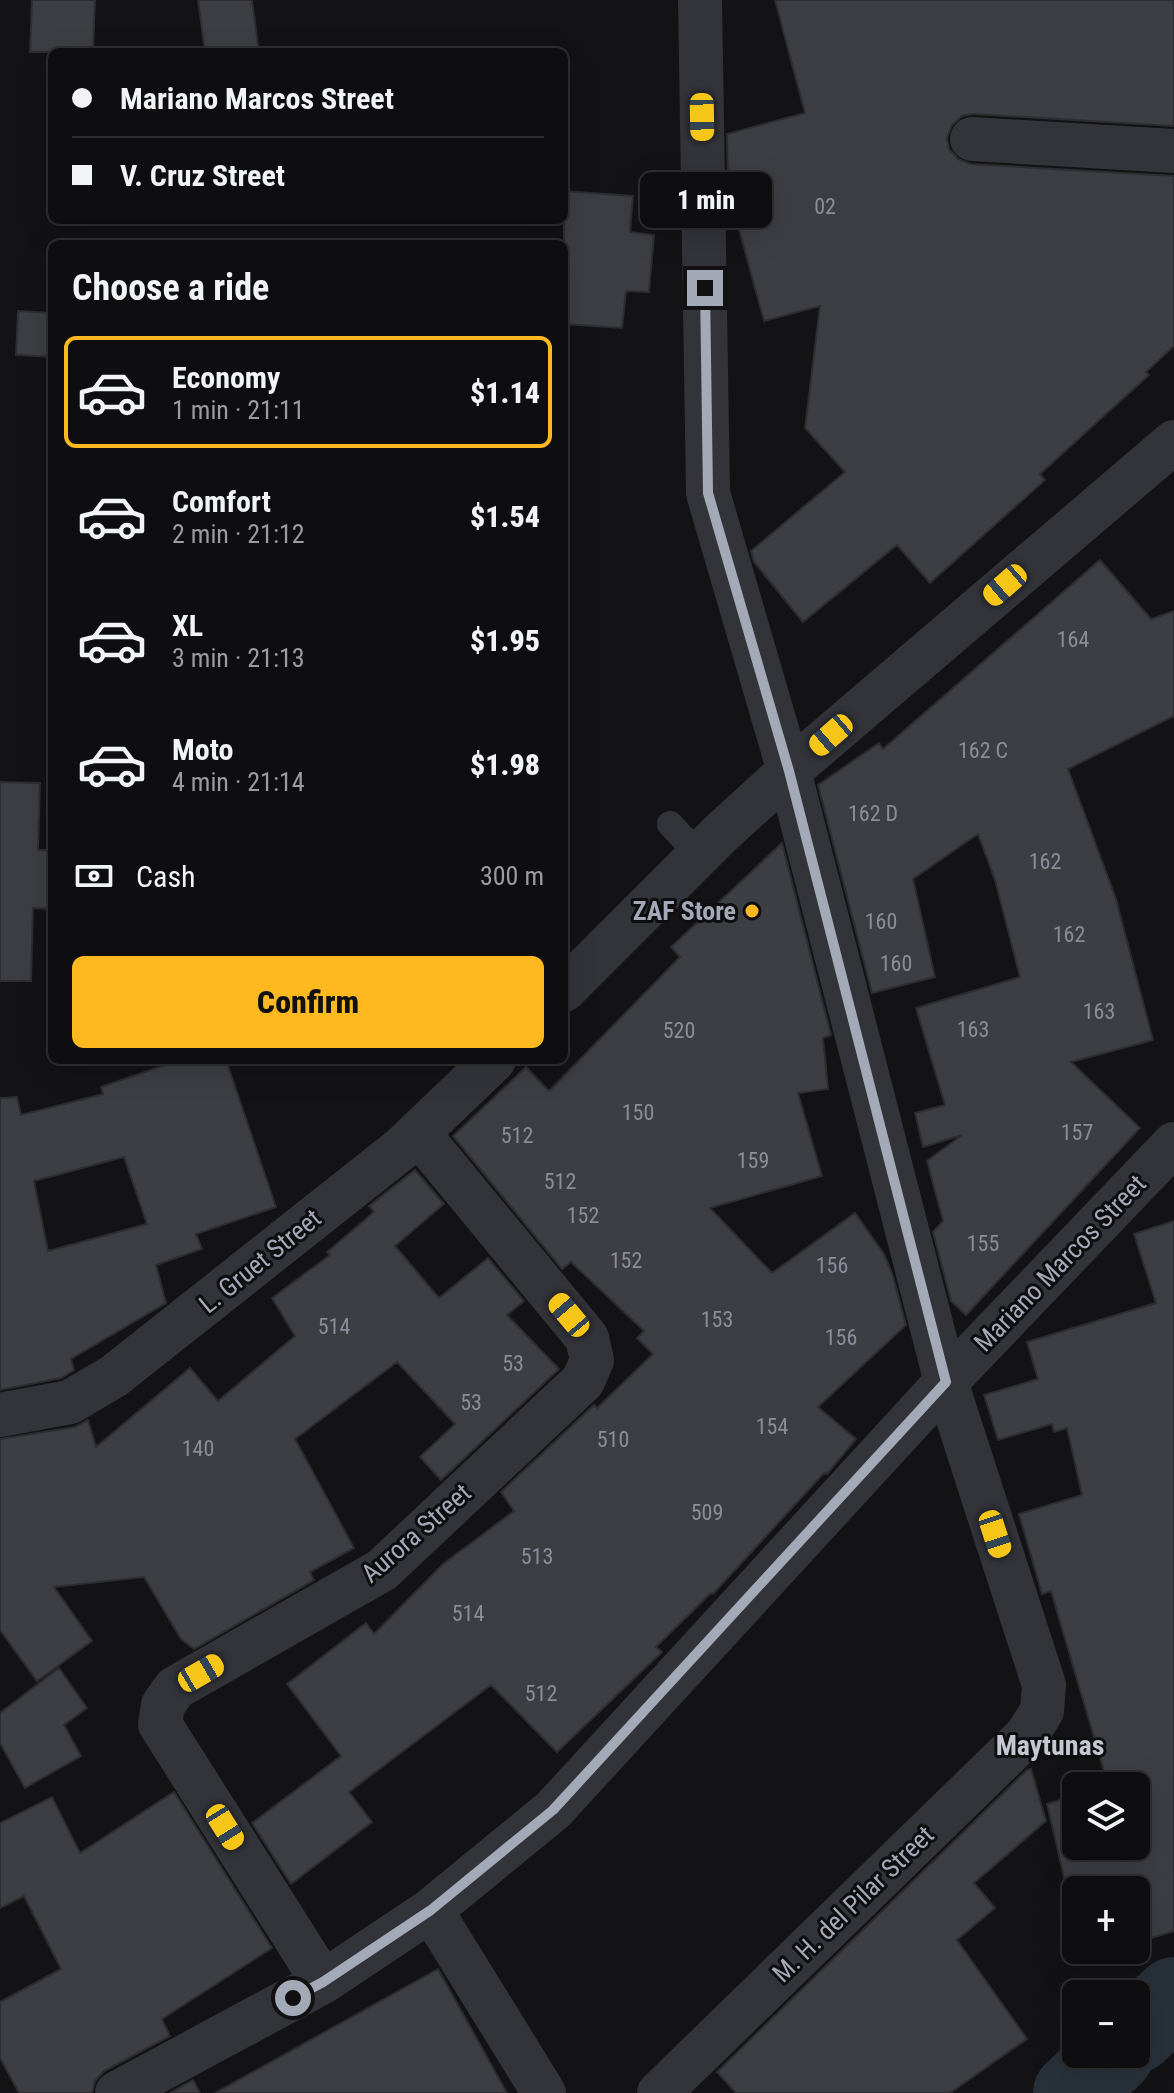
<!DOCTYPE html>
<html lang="en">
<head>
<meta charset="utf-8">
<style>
  :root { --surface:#0e0e10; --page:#171719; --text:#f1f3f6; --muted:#9b9c9f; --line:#2e2e30; --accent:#ffb920 }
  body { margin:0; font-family:"Roboto Condensed",sans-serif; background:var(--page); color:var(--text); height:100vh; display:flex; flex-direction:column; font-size:30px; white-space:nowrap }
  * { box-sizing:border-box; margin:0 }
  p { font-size:26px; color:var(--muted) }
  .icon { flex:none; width:44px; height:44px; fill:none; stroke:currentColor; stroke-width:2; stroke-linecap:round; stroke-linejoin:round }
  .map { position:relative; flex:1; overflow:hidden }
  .side { position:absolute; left:48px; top:240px; width:520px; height:824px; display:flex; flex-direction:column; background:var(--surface); border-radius:12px; box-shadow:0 8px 32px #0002,0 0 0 2px var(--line) }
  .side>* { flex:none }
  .top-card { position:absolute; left:48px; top:48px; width:520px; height:176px; border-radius:12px; box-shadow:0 8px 32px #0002,0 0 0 2px var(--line); display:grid; align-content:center; height:176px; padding:0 24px; background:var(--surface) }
  .tools { position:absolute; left:1062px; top:1772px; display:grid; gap:16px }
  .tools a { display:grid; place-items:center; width:88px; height:88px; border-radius:12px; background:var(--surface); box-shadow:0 8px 32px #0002,0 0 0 2px var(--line); font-size:40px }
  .end { position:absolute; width:36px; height:36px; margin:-18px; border:10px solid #a3a9b7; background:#111; box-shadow:0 0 0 4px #111 }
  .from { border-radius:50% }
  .bubble { position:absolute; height:56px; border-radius:12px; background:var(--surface); box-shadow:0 8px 32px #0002,0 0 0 2px var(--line); font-size:26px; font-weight:800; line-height:56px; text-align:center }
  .car { position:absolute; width:24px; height:48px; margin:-24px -12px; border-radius:10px; box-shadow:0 0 6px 2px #0007; background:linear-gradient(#f5c518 24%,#345 0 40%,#f5c518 0 76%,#345 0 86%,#f5c518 0) }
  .top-card b { display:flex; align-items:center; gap:28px; height:76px; font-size:30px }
  .top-card b+b { border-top:2px solid var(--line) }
  .top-card i { width:20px; height:20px; background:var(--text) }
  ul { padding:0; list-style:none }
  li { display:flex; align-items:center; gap:24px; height:112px; margin:0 16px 12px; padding:0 8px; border:4px solid transparent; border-radius:12px }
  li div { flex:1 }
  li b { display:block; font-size:30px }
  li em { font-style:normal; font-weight:800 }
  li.on { border-color:var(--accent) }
  li>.icon { width:72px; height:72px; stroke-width:1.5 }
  h2 { padding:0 24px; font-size:36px; line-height:96px }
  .pay { display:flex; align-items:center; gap:20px; height:88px; padding:0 24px; font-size:30px }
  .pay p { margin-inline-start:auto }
  .button { display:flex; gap:16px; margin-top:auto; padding:16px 24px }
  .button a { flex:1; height:92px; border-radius:12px; background:var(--accent); color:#111; font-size:32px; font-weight:800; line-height:92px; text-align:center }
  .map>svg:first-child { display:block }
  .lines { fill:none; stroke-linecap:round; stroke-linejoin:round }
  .river { stroke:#28313a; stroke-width:80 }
  .building { fill:#3c3e43; stroke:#2d2d31; stroke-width:2; fill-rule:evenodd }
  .service { stroke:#33343a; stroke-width:26 }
  .minor { stroke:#33343a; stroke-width:44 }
  .route { stroke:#a3a9b7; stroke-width:10 }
  .poi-dot { fill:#ffb920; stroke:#0e0e10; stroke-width:3 }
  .labels { text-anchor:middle; stroke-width:6; stroke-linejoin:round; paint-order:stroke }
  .number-label { font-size:22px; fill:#898e9a }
  .poi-label { font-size:26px; font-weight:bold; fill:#a3a9b7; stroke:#0e0e10; text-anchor:end }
  .street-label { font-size:26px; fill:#a3a9b7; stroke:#0e0e10 }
  .neighbourhood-label { font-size:28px; font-weight:bold; fill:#c4c8d2; stroke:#0e0e10 }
</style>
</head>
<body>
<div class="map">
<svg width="1174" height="2093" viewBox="0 0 1174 2093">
  <rect width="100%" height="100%" fill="#131315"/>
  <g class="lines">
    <path class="river" d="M 1136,2033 L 1174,1997
      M 1073,2093 L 1114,2054"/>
  </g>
  <path class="building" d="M 32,0 L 95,0 L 93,52 L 30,52 Z
    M 198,0 L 252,0 L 259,52 L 205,52 Z
    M 775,0 L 1174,0 L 1174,126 L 973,114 L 962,116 L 952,125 L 947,138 L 949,149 L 958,159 L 971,164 L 1174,176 L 1174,346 L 1146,372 L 1149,375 L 1040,474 L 1045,480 L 930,583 L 897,545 L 803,622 L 754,562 L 751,551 L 845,472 L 805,428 L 820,306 L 764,321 L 728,189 L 727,134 L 805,113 Z
    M 564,191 L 633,196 L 630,232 L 654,235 L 649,292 L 626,291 L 622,328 L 564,324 Z
    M 18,311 L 52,313 L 52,357 L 16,355 Z
    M 1100,560 L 1151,619 L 1174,611 L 1174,716 L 1068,769 L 1116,899 L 1153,1040 L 1071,1062 L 1140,1128 L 966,1315 L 951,1301 L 933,1232 L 943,1221 L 927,1161 L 962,1135 L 923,1147 L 915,1113 L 945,1105 L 916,1008 L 1020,977 L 995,880 L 978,834 L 913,879 L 935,977 L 872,993 L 818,785 L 879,743 L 883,749 Z
    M 0,782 L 40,783 L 38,850 L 52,850 L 52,909 L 33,908 L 31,981 L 0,981 Z
    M 782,843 L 831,1035 L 823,1038 L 828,1089 L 798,1093 L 822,1176 L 710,1208 L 772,1273 L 855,1213 L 884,1254 L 893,1276 L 906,1325 L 818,1407 L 856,1439 L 827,1474 L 824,1473 L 713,1594 L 711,1593 L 656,1647 L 662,1652 L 557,1752 L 491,1685 L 349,1792 L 372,1822 L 291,1884 L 252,1823 L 341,1756 L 287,1684 L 366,1623 L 374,1634 L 443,1564 L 514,1511 L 501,1492 L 594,1405 L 597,1408 L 653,1354 L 637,1338 L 644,1331 L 571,1262 L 562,1269 L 453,1136 L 526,1067 L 549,1091 L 680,957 L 671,947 Z
    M 180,1060 L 226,1060 L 276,1207 L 196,1234 L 202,1249 L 156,1265 L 166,1303 L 71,1359 L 74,1370 L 61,1378 L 0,1390 L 0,1098 L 17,1097 L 21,1115 L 103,1094 L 101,1087 ZM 124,1157 L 147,1224 L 48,1251 L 34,1181 Z
    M 415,1170 L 444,1204 L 395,1246 L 439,1298 L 488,1258 L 524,1301 L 507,1315 L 559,1369 L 441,1480 L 420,1457 L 455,1424 L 397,1362 L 295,1439 L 354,1548 L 310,1572 L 314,1580 L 194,1649 L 181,1639 L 144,1577 L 54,1587 L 92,1641 L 37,1681 L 0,1630 L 0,1439 L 75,1427 L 88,1420 L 96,1447 L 190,1368 L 218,1401 L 295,1336 L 272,1298 L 330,1255 L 327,1252 L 374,1212 L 369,1206 Z
    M 1174,1221 L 1174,1931 L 1142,1941 L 1145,1950 L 1084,1965 L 1081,1950 L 1136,1950 L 1136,1890 L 1076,1890 L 1076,1929 L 1047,1804 L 1076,1795 L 1076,1846 L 1136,1846 L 1136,1786 L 1104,1786 L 1108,1785 L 1051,1591 L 1042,1594 L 1019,1514 L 1082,1495 L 1067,1428 L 1054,1432 L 1052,1424 L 998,1440 L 984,1395 L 1038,1379 L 1027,1342 L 1156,1303 L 1134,1234 Z
    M 59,1668 L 87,1708 L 64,1725 L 81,1756 L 25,1788 L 0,1743 L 0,1713 Z
    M 1031,1769 L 1046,1821 L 974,1883 L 995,1908 L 957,1940 L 1027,2039 L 950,2093 L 736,2093 L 717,2072 L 1027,1770 Z
    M 174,1792 L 272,1948 L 162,2019 L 170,2036 L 104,2071 L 95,2081 L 92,2093 L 19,2093 L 0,2058 L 0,2002 L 61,1969 L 24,1896 L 0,1908 L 0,1823 L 52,1797 L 80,1853 Z
    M 438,1969 L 507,2093 L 215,2093 Z
    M 193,2080 L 200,2093 L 170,2093 Z"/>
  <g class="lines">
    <path class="service" d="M 670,824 L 699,855"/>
    <path class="minor" d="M 972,139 L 1174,151
      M 564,990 L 720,834 L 789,771 L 1174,442
      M 0,1415 L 70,1402 L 114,1376 L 402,1148 L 494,1060
      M 431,1910 L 544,2093
      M 323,1982 L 160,1724 L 163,1705 L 175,1688 L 382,1570 L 583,1381 L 592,1360 L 587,1338 L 418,1133
      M 117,2093 L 323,1982 L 431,1910 L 553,1810 L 946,1382 L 1174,1144
      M 659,2093 L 1026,1736 L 1042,1711 L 1044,1685 L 946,1382 L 789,771 L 708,493 L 700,0"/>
  </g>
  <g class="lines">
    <path class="route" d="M 293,1998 L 323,1982 L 431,1910 L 553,1810 L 946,1382 L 789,771 L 708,493 L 705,288"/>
  </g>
  <circle class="poi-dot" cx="752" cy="911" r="8"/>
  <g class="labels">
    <g class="number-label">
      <text x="825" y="214">02</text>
      <text x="1073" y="647">164</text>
      <text x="983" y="758">162 C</text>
      <text x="873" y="821">162 D</text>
      <text x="1045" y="869">162</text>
      <text x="881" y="929">160</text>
      <text x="1069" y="942">162</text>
      <text x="896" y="971">160</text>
      <text x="1099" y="1019">163</text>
      <text x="973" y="1037">163</text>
      <text x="679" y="1038">520</text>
      <text x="638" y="1120">150</text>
      <text x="1077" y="1140">157</text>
      <text x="517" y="1143">512</text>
      <text x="753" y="1168">159</text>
      <text x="560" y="1189">512</text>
      <text x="583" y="1223">152</text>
      <text x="983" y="1251">155</text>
      <text x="626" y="1268">152</text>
      <text x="832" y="1273">156</text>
      <text x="717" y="1327">153</text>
      <text x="334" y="1334">514</text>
      <text x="841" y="1345">156</text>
      <text x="513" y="1371">53</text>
      <text x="471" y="1410">53</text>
      <text x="772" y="1434">154</text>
      <text x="613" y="1447">510</text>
      <text x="198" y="1456">140</text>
      <text x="707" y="1520">509</text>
      <text x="537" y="1564">513</text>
      <text x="468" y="1621">514</text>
      <text x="541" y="1701">512</text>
    </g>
    <g class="poi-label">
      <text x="736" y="920">ZAF Store</text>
    </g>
    <g class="street-label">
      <text transform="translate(260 1261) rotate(-39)" y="9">L. Gruet Street</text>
      <text transform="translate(1060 1263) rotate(-46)" y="9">Mariano Marcos Street</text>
      <text transform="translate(416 1533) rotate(-41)" y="9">Aurora Street</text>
      <text transform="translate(853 1904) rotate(-44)" y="9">M. H. del Pilar Street</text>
    </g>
    <g class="neighbourhood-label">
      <text x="1050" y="1755">Maytunas</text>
    </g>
  </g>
</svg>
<div class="tools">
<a><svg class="icon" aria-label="layers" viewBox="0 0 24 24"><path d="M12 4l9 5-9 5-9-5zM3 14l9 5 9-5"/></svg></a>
<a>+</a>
<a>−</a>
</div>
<i class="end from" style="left:293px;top:1998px"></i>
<i class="end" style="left:705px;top:288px"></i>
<div class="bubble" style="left:640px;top:172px;width:132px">1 min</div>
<i class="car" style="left:702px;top:117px;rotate:179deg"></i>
<i class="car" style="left:1005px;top:585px;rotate:229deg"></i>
<i class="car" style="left:831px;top:735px;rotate:229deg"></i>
<i class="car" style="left:569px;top:1315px;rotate:320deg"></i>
<i class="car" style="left:995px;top:1534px;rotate:162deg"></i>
<i class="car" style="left:201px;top:1673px;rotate:60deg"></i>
<i class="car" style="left:225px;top:1827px;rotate:148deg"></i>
<div class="top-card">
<b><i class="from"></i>Mariano Marcos Street</b>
<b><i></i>V. Cruz Street</b>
</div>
<section class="side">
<h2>Choose a ride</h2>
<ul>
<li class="on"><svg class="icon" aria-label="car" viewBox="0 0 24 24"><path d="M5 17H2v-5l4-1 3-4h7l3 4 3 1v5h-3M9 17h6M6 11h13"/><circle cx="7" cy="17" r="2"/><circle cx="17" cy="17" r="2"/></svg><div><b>Economy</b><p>1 min · 21:11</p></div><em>$1.14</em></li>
<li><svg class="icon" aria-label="car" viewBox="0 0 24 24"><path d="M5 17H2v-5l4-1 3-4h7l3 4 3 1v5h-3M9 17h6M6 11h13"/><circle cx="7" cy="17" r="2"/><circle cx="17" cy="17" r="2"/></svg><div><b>Comfort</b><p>2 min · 21:12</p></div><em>$1.54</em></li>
<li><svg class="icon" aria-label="car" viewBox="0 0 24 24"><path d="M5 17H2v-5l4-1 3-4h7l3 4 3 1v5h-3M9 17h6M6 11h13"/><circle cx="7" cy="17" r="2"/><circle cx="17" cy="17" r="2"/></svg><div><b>XL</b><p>3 min · 21:13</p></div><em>$1.95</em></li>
<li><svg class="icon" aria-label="car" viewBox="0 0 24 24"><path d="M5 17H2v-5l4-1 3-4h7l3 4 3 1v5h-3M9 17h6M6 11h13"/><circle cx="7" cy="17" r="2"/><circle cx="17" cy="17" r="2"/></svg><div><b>Moto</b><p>4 min · 21:14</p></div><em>$1.98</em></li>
</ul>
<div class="pay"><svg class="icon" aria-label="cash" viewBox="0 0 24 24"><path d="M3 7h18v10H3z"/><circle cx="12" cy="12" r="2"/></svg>Cash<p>300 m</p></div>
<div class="button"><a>Confirm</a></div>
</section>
</div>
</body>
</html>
